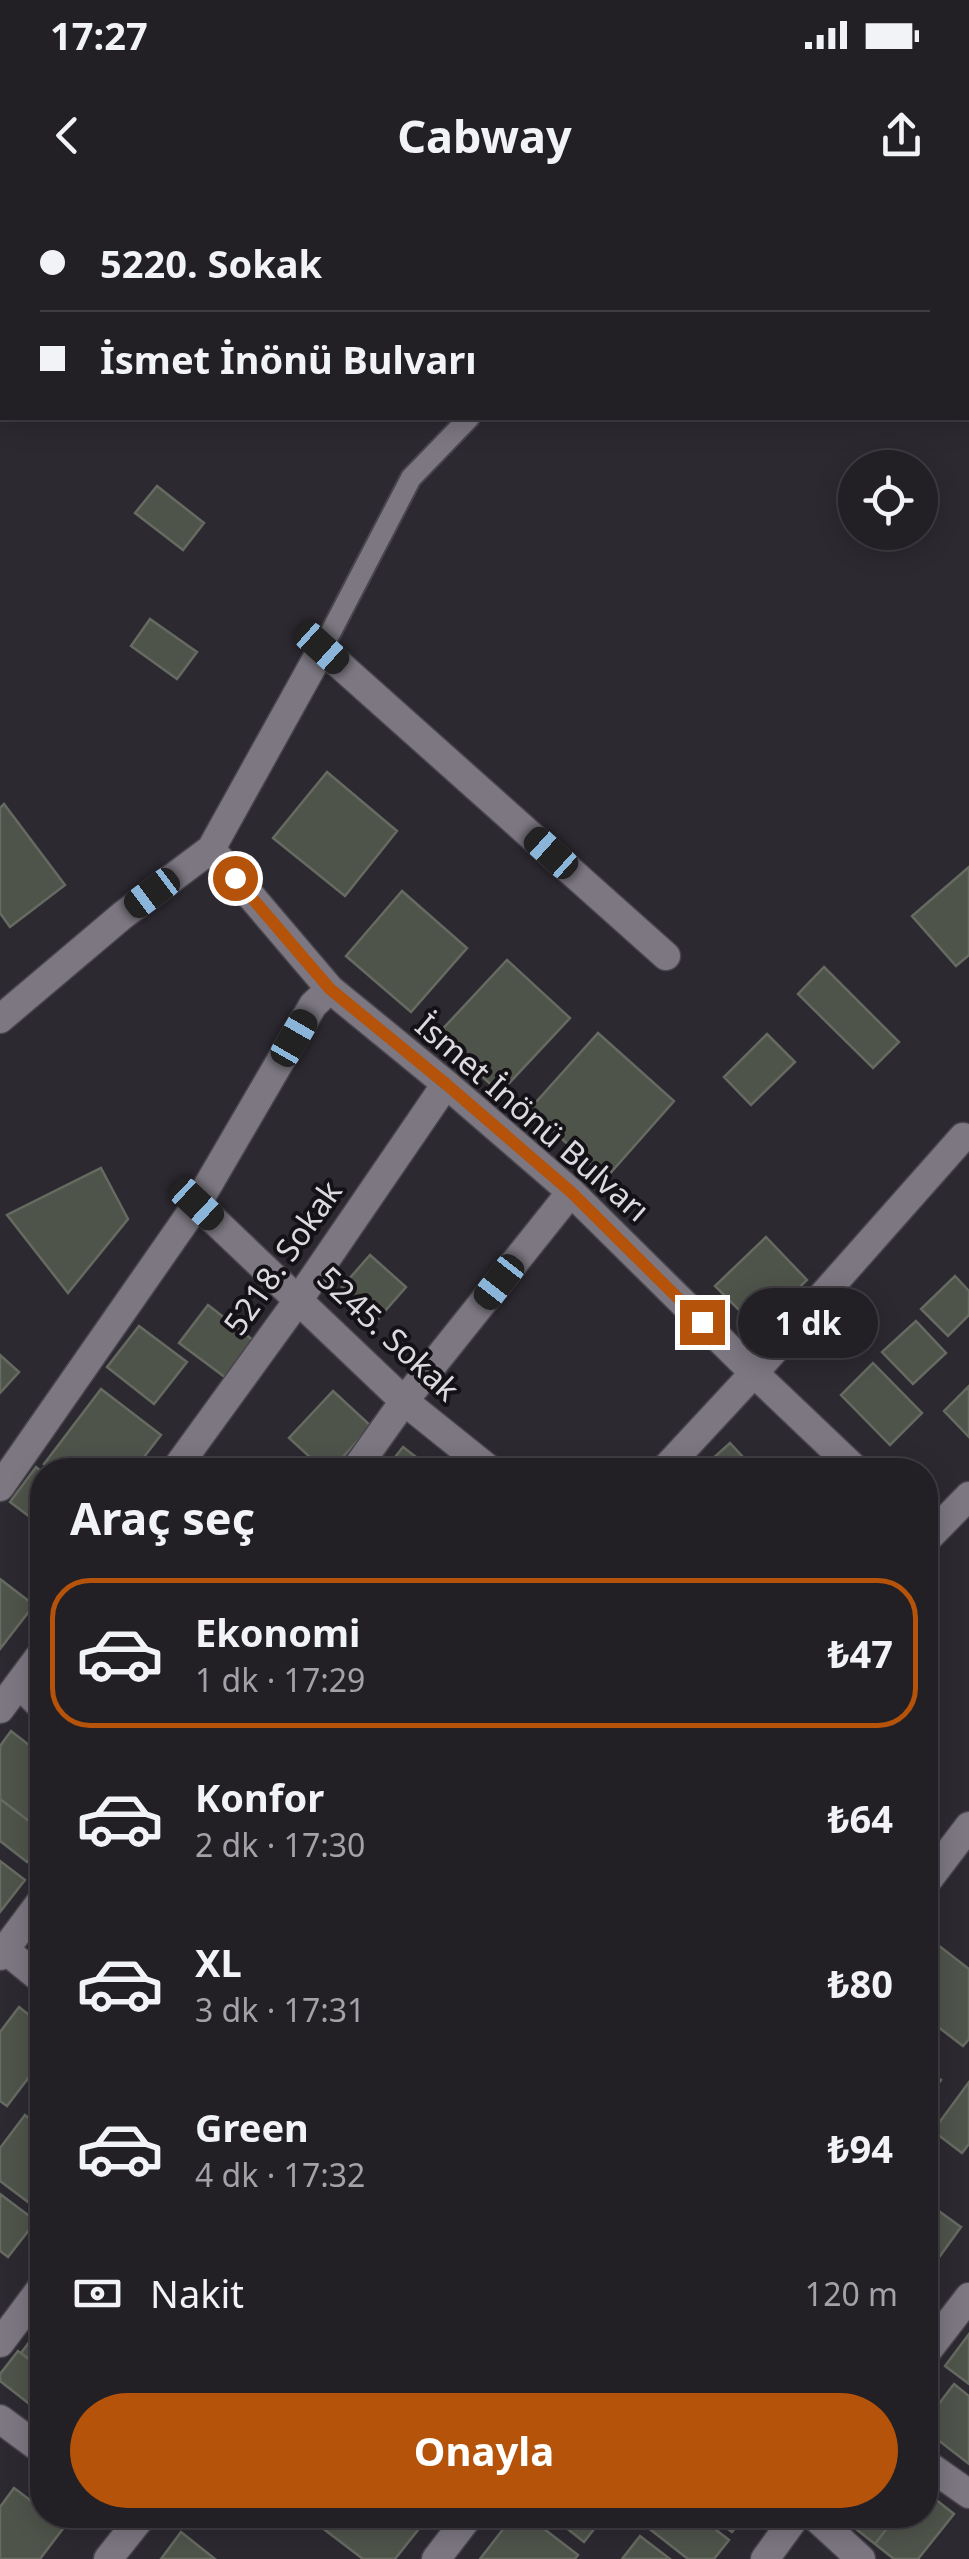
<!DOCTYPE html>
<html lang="tr">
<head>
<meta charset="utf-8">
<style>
  :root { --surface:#221f25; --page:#2a272d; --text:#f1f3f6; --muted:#a2a2a7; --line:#3f3d42; --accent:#b45309 }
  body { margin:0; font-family:"Noto Sans",sans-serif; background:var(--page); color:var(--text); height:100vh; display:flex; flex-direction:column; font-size:38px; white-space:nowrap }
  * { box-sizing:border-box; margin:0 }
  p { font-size:32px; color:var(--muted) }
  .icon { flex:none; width:55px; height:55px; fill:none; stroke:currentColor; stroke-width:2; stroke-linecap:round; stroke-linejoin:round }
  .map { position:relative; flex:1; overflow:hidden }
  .panel { position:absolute; left:30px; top:1258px; width:908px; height:1070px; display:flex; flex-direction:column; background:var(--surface); border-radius:40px; box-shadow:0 5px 25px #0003,0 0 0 2px var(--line) }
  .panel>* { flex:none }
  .top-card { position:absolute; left:0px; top:0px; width:970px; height:220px; box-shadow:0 5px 25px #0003,0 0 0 2px var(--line); display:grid; align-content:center; height:220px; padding:0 40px; background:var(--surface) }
  .tools { position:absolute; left:838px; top:250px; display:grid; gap:20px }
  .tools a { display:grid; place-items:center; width:100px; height:100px; border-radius:50%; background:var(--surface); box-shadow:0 5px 25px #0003,0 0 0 2px var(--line); font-size:50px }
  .end { position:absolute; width:45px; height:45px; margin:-22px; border:12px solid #b45309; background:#fff; box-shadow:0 0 0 5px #fff }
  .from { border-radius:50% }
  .bubble { position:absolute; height:70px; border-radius:35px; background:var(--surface); box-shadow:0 5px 25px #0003,0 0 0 2px var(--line); font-size:32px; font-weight:700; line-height:70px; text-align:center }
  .car { position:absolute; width:30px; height:60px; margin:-30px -15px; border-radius:12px; box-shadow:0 0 8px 2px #0007; background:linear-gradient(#222 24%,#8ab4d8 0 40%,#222 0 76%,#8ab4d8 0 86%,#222 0) }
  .top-card b { display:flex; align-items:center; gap:35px; height:95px; font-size:38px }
  .top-card b+b { border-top:2px solid var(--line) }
  .top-card i { width:25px; height:25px; background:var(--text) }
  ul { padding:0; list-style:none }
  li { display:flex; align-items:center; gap:30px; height:150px; margin:0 20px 15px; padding:0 20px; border:5px solid transparent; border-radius:40px }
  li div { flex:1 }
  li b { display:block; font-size:38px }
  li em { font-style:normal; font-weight:700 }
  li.active { border-color:var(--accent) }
  li>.icon { width:90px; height:90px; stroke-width:1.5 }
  h2 { padding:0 40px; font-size:45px; line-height:120px }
  .pay { display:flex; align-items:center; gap:25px; height:110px; padding:0 40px; font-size:38px }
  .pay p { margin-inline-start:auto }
  .cta { display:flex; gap:20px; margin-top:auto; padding:20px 40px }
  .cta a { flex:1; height:115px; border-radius:60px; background:var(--accent); color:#fff; font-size:40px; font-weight:700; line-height:115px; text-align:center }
  .status { display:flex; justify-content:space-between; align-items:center; height:70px; padding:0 50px; background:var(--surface); direction:ltr }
  .status svg { height:28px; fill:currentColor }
  header { display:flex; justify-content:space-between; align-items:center; height:130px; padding:0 40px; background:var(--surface); font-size:45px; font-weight:700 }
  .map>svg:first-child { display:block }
  .building { fill:#4f544b; stroke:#666b62; stroke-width:2.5 }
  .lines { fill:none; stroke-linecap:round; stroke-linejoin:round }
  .service-casing { stroke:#49454c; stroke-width:24 }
  .minor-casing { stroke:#49454c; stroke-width:31 }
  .service { stroke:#7c7781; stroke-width:20 }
  .minor { stroke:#7c7781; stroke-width:28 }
  .route { stroke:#b45309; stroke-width:12 }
  .labels { text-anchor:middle; stroke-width:8; stroke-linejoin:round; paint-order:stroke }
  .street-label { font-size:32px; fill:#dcd9df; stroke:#141216 }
</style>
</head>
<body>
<div class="status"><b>17:27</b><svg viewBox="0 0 49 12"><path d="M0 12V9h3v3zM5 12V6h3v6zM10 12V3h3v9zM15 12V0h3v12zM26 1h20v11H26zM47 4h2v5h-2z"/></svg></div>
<header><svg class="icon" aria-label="back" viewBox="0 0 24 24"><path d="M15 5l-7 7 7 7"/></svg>Cabway<svg class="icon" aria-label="share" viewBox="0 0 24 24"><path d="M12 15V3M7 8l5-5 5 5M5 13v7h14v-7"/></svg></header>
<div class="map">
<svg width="969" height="2359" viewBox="0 0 969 2359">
  <rect width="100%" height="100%" fill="#2d2931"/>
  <path class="building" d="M 157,286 L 204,323 L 183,350 L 135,313 Z
    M 150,419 L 197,452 L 177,479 L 131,446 Z
    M 327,572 L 397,631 L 345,696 L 273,638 Z
    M 4,604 L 65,685 L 10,727 L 0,713 L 0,608 Z
    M 969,667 L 969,755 L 956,766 L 912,716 Z
    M 402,691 L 467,748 L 411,812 L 346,756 Z
    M 507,760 L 570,818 L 500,893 L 437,835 Z
    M 824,767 L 899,842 L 873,868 L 798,794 Z
    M 598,833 L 674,901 L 606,978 L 529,910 Z
    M 767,834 L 795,862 L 751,905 L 724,877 Z
    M 101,968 L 128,1019 L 68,1093 L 7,1015 Z
    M 766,1037 L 807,1080 L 757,1128 L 715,1086 Z
    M 370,1055 L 406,1087 L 378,1119 L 342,1087 Z
    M 955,1076 L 969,1091 L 969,1115 L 948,1136 L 921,1109 Z
    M 208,1105 L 254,1141 L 226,1178 L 179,1143 Z
    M 916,1121 L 946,1153 L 913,1184 L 882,1152 Z
    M 139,1126 L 187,1162 L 154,1204 L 107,1167 Z
    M 0,1155 L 19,1172 L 0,1193 Z
    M 873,1163 L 922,1213 L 890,1245 L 841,1195 Z
    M 969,1186 L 969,1237 L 944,1211 Z
    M 101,1189 L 161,1235 L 134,1270 L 52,1270 L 44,1264 Z
    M 333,1191 L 371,1226 L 331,1270 L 324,1270 L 289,1238 Z
    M 730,1243 L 755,1270 L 700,1270 Z
    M 403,1247 L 433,1270 L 385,1270 Z
    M 36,1267 L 42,1272 L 42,1326 L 10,1302 Z
    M 0,1379 L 34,1405 L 0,1449 Z
    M 11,1531 L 42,1555 L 42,1631 L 0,1599 L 0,1546 Z
    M 0,1599 L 42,1631 L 42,1642 L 27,1662 L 0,1641 Z
    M 0,1661 L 25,1680 L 0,1712 Z
    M 938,1745 L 969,1769 L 969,1839 L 963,1846 L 925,1817 L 925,1762 Z
    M 19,1807 L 42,1825 L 42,1860 L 7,1906 L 0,1901 L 0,1832 Z
    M 925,1869 L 941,1880 L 925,1901 Z
    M 969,1882 L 969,1944 L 962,1953 L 933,1931 Z
    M 25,1915 L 42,1929 L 42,2007 L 40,2011 L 0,1981 L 0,1948 Z
    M 0,1994 L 36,2021 L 8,2057 L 0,2051 Z
    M 925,2001 L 961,2027 L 935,2063 L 925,2055 Z
    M 42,2125 L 42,2169 L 21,2153 Z
    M 969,2134 L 969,2184 L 945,2166 Z
    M 18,2151 L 42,2169 L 42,2214 L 0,2181 L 0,2174 Z
    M 954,2184 L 969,2196 L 969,2264 L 925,2230 L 925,2222 Z
    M 14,2288 L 42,2309 L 42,2315 L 50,2315 L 65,2326 L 40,2359 L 0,2359 L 0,2307 Z
    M 925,2291 L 954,2314 L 918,2359 L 894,2359 L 875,2344 L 897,2315 L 925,2315 Z
    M 330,2315 L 398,2315 L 418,2330 L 395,2359 L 363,2359 L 321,2327 Z
    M 514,2315 L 526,2315 L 578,2355 L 575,2359 L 480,2359 Z
    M 550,2315 L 605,2315 L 584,2342 Z
    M 642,2315 L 697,2315 L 729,2340 L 714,2359 L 688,2359 L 638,2320 Z
    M 710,2315 L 745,2315 L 732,2332 Z
    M 838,2315 L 897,2315 L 875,2344 Z
    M 181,2332 L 215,2359 L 161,2359 Z
    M 640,2336 L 670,2359 L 622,2359 Z"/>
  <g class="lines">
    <g class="service-casing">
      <path id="service" d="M 699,2 L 702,0
        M 322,449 L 411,278 L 469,218"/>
    </g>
    <g class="minor-casing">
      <path id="minor" d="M 330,789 L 446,884 L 571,992 L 754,1173 L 856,1270
        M 0,819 L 123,715 L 211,649 L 322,449 L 666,756
        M 197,1004 L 404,1201 L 490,1270
        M 175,1270 L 299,1099 L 446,884
        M 355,1270 L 404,1201 L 571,992
        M 664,1270 L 754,1173 L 963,937
        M 0,1287 L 197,1004 L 313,805 L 330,789 L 211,649
        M 925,1341 L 969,1296
        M 20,1485 L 42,1507
        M 0,1509 L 42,1453
        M 925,1684 L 969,1626
        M 4,1749 L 42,1780
        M 0,1756 L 42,1700
        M 0,2143 L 42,2087
        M 925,2154 L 969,2097
        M 0,2219 L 42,2250
        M 925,2263 L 969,2294
        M 813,2315 L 861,2359
        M 108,2359 L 143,2315
        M 436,2359 L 470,2315
        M 765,2359 L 797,2315"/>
    </g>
    <use href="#service" class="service"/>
    <use href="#minor" class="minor"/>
  </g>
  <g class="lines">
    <path class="route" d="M 235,678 L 330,789 L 446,884 L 571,992 L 702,1122"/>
  </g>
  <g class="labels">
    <g class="street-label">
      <text transform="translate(532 918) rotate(41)" y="11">İsmet İnönü Bulvarı</text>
      <text transform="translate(283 1058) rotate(-55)" y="11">5218. Sokak</text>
      <text transform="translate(388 1134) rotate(43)" y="11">5245. Sokak</text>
    </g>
  </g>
</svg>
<div class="tools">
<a><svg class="icon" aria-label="locate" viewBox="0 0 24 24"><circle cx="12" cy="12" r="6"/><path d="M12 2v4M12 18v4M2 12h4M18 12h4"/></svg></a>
</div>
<i class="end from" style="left:235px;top:678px"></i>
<i class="end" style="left:702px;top:1122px"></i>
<div class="bubble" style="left:738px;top:1088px;width:140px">1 dk</div>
<i class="car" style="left:322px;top:448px;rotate:132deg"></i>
<i class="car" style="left:551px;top:653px;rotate:312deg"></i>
<i class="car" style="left:152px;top:693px;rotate:233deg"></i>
<i class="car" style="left:294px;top:838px;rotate:30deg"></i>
<i class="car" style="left:197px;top:1004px;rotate:133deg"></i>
<i class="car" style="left:499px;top:1082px;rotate:218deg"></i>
<div class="top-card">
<b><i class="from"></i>5220. Sokak</b>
<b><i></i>İsmet İnönü Bulvarı</b>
</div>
<section class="panel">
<h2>Araç seç</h2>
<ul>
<li class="active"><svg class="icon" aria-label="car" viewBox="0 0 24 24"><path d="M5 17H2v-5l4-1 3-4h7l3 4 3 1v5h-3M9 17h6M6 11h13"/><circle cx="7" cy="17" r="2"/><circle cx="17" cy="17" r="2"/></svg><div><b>Ekonomi</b><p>1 dk · 17:29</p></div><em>₺47</em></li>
<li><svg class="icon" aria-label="car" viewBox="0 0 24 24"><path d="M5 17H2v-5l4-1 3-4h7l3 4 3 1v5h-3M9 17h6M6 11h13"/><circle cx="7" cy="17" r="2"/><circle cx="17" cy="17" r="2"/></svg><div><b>Konfor</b><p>2 dk · 17:30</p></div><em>₺64</em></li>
<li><svg class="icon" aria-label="car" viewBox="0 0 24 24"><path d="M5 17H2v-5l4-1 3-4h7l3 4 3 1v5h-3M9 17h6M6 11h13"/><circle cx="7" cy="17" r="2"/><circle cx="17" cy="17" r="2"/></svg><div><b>XL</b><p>3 dk · 17:31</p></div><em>₺80</em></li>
<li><svg class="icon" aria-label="car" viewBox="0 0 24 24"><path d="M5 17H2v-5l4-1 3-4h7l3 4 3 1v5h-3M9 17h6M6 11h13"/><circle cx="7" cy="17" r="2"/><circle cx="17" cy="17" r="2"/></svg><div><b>Green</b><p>4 dk · 17:32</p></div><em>₺94</em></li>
</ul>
<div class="pay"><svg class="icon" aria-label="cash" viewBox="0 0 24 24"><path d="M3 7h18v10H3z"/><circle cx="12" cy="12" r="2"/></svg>Nakit<p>120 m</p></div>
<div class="cta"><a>Onayla</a></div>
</section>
</div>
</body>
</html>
